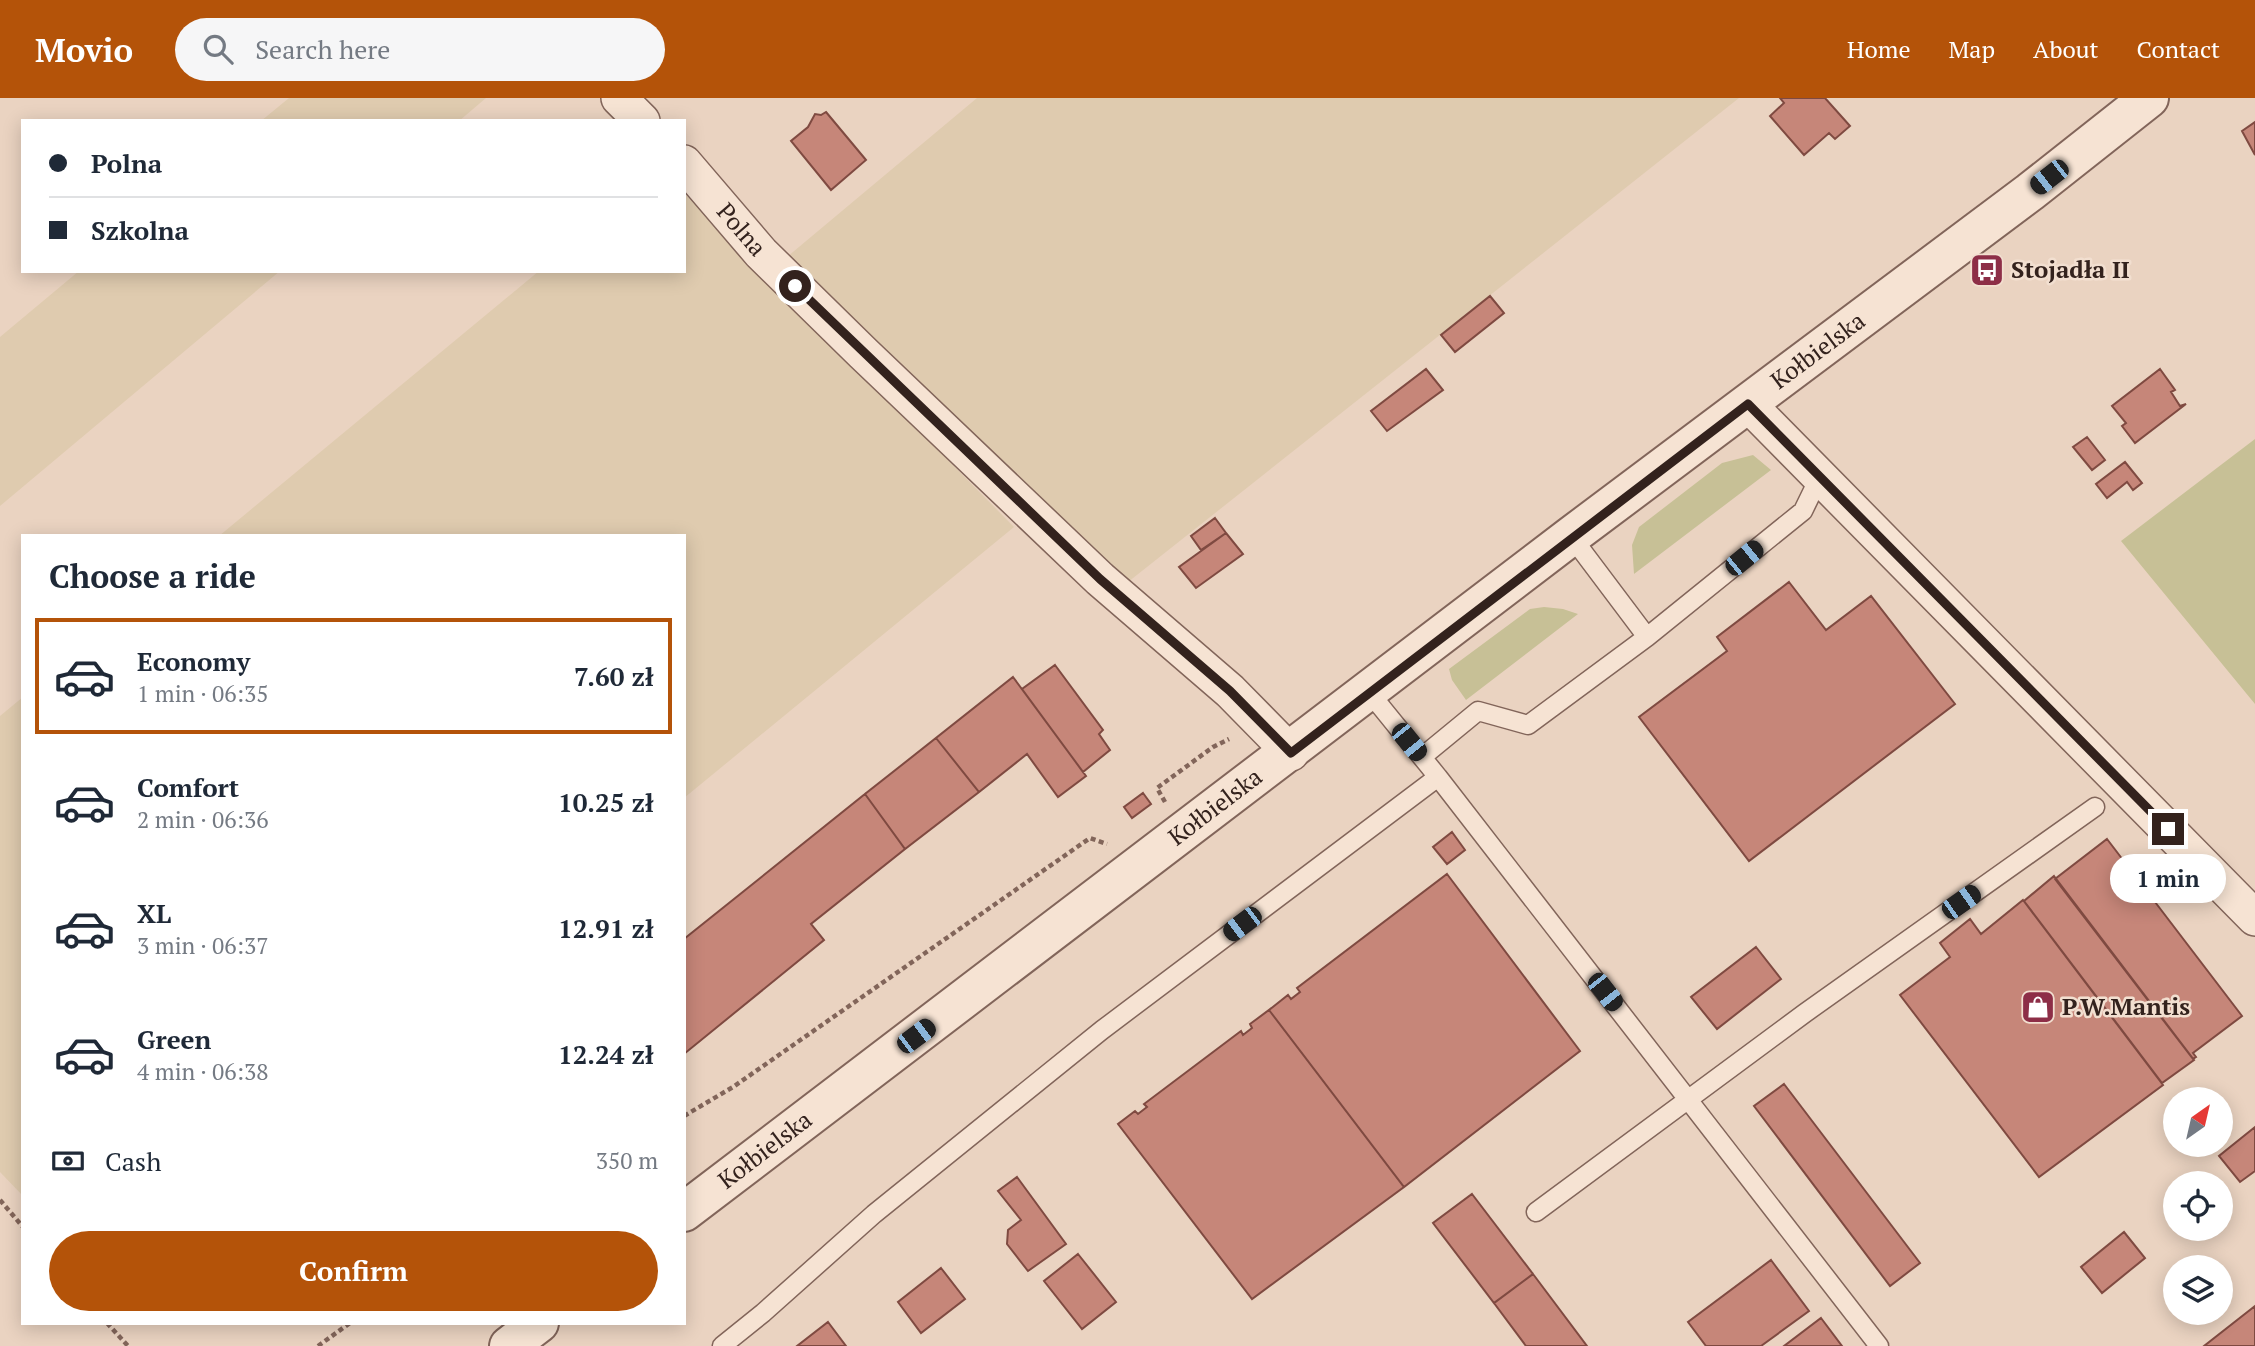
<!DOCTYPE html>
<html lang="en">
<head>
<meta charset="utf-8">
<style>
  :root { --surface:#fff; --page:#f6f6f7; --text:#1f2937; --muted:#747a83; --line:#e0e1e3; --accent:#b45309 }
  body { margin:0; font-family:"PT Serif",serif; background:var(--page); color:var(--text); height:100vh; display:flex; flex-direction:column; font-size:26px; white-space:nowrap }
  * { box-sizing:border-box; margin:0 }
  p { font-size:23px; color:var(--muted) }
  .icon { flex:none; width:38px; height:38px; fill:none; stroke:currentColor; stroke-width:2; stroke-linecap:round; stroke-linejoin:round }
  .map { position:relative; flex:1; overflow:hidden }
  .details { position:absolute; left:21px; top:436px; width:665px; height:791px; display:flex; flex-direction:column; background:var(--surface); border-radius:0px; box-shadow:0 4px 18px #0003 }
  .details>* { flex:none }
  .top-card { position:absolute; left:21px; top:21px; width:665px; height:154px; border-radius:0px; box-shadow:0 4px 18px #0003; display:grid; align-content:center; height:154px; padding:0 28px; background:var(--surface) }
  .needle { width:46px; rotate:34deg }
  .controls { position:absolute; left:2163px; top:989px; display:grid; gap:14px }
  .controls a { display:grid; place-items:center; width:70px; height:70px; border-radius:50%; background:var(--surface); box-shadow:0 4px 18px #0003; font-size:35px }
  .end { position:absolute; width:32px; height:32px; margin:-16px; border:9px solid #33221d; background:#fff; box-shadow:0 0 0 4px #fff }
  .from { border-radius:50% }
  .bubble { position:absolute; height:49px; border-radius:24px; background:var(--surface); box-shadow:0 4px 18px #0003; font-size:23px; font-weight:700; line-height:49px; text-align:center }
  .car { position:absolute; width:21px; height:42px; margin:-21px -10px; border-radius:9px; box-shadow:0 0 5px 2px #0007; background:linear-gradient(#222 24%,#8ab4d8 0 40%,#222 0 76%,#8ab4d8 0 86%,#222 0) }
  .top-card b { display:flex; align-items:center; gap:24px; height:66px; font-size:26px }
  .top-card b+b { border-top:2px solid var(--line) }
  .top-card i { width:18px; height:18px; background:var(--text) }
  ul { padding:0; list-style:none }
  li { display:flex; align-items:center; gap:21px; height:116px; margin:0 14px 10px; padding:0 14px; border:4px solid transparent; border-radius:0px }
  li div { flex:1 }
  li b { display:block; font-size:26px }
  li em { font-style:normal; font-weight:700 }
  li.selected { border-color:var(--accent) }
  li>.icon { width:63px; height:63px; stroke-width:1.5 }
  h2 { padding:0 28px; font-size:32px; line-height:84px }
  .pay { display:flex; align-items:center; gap:18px; height:77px; padding:0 28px; font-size:26px }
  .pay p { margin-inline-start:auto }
  .primary-button { display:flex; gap:14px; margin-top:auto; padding:14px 28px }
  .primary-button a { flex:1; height:80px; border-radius:42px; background:var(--accent); color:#fff; font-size:28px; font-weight:700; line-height:80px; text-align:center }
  header { display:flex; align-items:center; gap:42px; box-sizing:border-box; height:98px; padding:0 35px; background:var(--accent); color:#fff }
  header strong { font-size:33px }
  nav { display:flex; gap:38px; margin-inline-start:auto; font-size:24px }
  .search { width:490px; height:63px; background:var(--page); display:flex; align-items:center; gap:18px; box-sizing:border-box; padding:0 24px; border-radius:38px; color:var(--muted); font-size:26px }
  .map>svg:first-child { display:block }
  .farmland { fill:#dfcbaf }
  .green { fill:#c7c096 }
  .building { fill:#c68679; stroke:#7f4a41; stroke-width:2 }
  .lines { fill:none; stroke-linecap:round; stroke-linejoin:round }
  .service-casing { stroke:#82655a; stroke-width:21 }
  .minor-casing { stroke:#82655a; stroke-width:38 }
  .tertiary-casing { stroke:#82655a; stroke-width:42 }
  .path { stroke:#82655a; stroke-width:4.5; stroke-dasharray:5 3.5; stroke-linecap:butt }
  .service { stroke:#f6e3d3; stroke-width:18 }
  .minor { stroke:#f6e3d3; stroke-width:35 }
  .tertiary { stroke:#f6e3d3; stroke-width:38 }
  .route { stroke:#33221d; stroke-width:9 }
  .labels { text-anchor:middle; stroke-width:5; stroke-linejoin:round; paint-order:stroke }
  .street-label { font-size:24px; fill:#33221d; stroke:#f2dfd0 }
  .poi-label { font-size:24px; font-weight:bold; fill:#33221d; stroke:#f2dfd0; text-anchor:start }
</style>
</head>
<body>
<header>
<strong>Movio</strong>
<div class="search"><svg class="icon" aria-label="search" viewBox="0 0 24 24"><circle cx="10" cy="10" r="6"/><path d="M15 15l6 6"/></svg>Search here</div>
<nav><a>Home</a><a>Map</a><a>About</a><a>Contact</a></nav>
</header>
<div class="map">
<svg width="2255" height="1248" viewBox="0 0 2255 1248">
  <rect width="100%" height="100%" fill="#ead3c1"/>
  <path class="farmland" d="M 289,0 L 486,0 L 459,23 L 261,23 Z
    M 977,0 L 1739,0 L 1123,488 L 787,159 Z
    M 684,95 L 1014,429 L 684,700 L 684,438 L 219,438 L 539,173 L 684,173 Z
    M 79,173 L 280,173 L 0,408 L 0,239 Z
    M 23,599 L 23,1098 L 0,1074 L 0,618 Z"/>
  <path class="green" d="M 2255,341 L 2255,606 L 2121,443 Z
    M 1753,357 L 1771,372 L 1634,476 L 1632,447 L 1639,429 L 1722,365 Z
    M 1544,509 L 1563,511 L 1578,516 L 1466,602 L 1452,582 L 1449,571 L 1530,511 Z"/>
  <path class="building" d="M 1780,0 L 1825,0 L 1850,28 L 1835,41 L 1829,35 L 1804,57 L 1770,18 L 1784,5 Z
    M 826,14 L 866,62 L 831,92 L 791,43 L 808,29 L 815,16 L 821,17 Z
    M 2255,24 L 2255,57 L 2242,33 Z
    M 1490,198 L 1504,215 L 1455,254 L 1441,237 Z
    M 1426,271 L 1443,292 L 1387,333 L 1371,313 Z
    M 2160,271 L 2175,292 L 2171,294 L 2180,308 L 2186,306 L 2135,345 L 2122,328 L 2126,325 L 2112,308 Z
    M 2087,339 L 2105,362 L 2092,372 L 2073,349 Z
    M 2125,364 L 2142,385 L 2133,392 L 2127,384 L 2107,400 L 2096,386 Z
    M 1215,420 L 1226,435 L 1201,452 L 1191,438 Z
    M 1226,435 L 1243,456 L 1196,490 L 1179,469 Z
    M 1789,484 L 1826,532 L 1871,498 L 1955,606 L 1749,763 L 1639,619 L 1727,553 L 1717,539 Z
    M 1055,567 L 1103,632 L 1099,636 L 1110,652 L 1083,674 L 1022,591 Z
    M 1013,579 L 1086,678 L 1058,699 L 1027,656 L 979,694 L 936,640 Z
    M 936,640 L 979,694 L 905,751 L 865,696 Z
    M 1143,695 L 1151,706 L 1132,720 L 1124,709 Z
    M 865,696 L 905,751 L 811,826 L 824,842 L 684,956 L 684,841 Z
    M 1452,734 L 1465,752 L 1447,766 L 1433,749 Z
    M 2107,741 L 2242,918 L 2193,955 L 2196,959 L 2193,961 L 2055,781 Z
    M 1447,776 L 1580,953 L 1404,1089 L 1269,912 L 1288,897 L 1291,901 L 1300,894 L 1297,890 Z
    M 2054,778 L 2194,962 L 2162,985 L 2024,803 Z
    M 2023,802 L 2163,987 L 2039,1079 L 1900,897 L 1950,859 L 1940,845 L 1970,821 L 1981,836 Z
    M 1756,849 L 1781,881 L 1717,931 L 1691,899 Z
    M 1269,912 L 1404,1089 L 1252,1201 L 1118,1026 L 1135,1013 L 1138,1016 L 1147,1009 L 1144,1006 L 1241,933 L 1243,937 L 1252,930 L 1250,926 Z
    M 1784,986 L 1920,1165 L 1890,1188 L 1754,1008 Z
    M 2255,1029 L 2255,1073 L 2240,1084 L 2219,1058 Z
    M 1017,1079 L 1066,1146 L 1028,1173 L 1007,1146 L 1008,1132 L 1021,1122 L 998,1093 Z
    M 1472,1096 L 1533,1176 L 1494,1205 L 1433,1125 Z
    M 2124,1134 L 2145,1160 L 2102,1195 L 2081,1169 Z
    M 1078,1156 L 1116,1204 L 1082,1231 L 1044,1183 Z
    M 1771,1162 L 1809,1213 L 1761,1248 L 1706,1248 L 1688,1224 Z
    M 941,1170 L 965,1201 L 921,1235 L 898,1204 Z
    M 1533,1176 L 1587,1248 L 1526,1248 L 1494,1205 Z
    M 2255,1208 L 2255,1248 L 2204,1248 Z
    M 1821,1220 L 1842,1248 L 1784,1248 Z
    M 828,1224 L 846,1248 L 797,1248 Z"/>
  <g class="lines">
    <g class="service-casing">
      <path id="service" d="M 1571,438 L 1647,539 L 1803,413 L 1820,378
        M 1422,659 L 1478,613 L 1528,627 L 1647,539
        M 1438,679 L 1879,1248
        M 1536,1114 L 1805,915 L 2095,709
        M 722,1248 L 763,1215 L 874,1116 L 1102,932 L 1438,679 L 1369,594"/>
    </g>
    <g class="minor-casing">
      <g id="minor">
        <path d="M 619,0 L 642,23"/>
        <path id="s1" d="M 684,65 L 761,155 L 863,255 L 1100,481 L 1230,593 L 1291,655"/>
        <path d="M 1748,306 L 2255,820"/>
      </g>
    </g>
    <g class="tertiary-casing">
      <g id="tertiary">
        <path id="s2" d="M 684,1114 L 1571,438 L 2030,94 L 2149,0"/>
        <path d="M 509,1248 L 539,1225"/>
      </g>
    </g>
    <path class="path" d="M 1165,704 L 1157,690 L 1213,649 L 1229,641
      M 684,1018 L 733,989 L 1090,740 L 1107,746
      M 0,1102 L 23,1129
      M 107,1225 L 128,1248
      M 318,1248 L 350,1225"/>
    <use href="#service" class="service"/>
    <use href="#minor" class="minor"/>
    <use href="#tertiary" class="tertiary"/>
  </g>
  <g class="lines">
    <path class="route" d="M 795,188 L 1100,481 L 1230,593 L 1291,655 L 1748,306 L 2168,731"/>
  </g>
  <defs>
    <g id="bus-square" transform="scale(1.75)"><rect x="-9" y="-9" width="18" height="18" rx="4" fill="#8d2e47" stroke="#f2dfd0"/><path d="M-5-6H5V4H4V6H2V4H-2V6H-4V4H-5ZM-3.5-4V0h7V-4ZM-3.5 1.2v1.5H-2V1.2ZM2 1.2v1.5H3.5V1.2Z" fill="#fff"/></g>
    <g id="shop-square" transform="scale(1.75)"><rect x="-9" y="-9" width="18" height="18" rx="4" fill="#8d2e47" stroke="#f2dfd0"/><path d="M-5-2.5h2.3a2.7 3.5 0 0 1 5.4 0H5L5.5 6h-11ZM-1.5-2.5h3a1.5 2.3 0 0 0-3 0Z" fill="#fff"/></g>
  </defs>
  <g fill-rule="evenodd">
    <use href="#bus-square" x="1987" y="172"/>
    <use href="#shop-square" x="2038" y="909"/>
  </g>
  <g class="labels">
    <g class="street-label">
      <text dy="8" stroke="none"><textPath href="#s1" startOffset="88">Polna</textPath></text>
      <text dy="8" stroke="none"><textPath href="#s2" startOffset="1424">Kołbielska</textPath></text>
      <text dy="8" stroke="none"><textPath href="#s2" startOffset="668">Kołbielska</textPath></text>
      <text dy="8" stroke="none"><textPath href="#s2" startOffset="102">Kołbielska</textPath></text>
    </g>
    <g class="poi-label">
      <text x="2011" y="180">Stojadła II</text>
      <text x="2062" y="917">P.W.Mantis</text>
    </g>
  </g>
</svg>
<div class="controls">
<a><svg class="needle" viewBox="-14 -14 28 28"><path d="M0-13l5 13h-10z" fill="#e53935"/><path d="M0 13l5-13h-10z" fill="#747a83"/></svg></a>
<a><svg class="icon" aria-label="locate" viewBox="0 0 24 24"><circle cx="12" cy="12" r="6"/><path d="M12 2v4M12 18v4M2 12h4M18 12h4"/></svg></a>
<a><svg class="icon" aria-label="layers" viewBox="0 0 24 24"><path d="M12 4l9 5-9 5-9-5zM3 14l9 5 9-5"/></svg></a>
</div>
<i class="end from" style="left:795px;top:188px"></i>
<i class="end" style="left:2168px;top:731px"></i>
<div class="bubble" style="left:2110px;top:756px;width:116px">1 min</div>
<i class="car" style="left:2049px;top:79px;rotate:232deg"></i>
<i class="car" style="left:1744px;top:460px;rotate:51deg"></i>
<i class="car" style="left:1409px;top:644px;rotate:141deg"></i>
<i class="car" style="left:1961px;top:804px;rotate:55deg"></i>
<i class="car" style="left:1242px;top:826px;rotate:233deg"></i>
<i class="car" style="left:1605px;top:894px;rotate:142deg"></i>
<i class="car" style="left:916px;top:938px;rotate:53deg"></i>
<div class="top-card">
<b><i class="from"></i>Polna</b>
<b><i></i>Szkolna</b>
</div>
<section class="details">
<h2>Choose a ride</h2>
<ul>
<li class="selected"><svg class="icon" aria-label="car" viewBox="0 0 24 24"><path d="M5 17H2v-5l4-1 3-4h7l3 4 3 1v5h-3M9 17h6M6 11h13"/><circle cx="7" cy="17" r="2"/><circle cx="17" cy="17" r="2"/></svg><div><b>Economy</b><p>1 min · 06:35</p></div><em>7.60 zł</em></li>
<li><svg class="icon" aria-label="car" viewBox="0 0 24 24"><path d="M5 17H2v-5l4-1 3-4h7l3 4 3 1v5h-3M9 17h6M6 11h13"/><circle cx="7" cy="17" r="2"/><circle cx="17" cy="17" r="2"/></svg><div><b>Comfort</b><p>2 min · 06:36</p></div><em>10.25 zł</em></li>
<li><svg class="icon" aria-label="car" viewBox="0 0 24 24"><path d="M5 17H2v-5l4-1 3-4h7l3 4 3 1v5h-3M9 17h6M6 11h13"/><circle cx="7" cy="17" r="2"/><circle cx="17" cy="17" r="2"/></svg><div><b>XL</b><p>3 min · 06:37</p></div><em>12.91 zł</em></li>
<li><svg class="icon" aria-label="car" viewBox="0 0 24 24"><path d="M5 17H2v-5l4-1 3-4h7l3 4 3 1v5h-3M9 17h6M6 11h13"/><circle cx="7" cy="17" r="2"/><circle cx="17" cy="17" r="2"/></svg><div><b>Green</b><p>4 min · 06:38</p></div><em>12.24 zł</em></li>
</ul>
<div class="pay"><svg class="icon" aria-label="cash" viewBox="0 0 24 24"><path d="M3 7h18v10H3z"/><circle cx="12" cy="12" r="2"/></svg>Cash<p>350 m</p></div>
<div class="primary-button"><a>Confirm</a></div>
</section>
</div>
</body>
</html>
